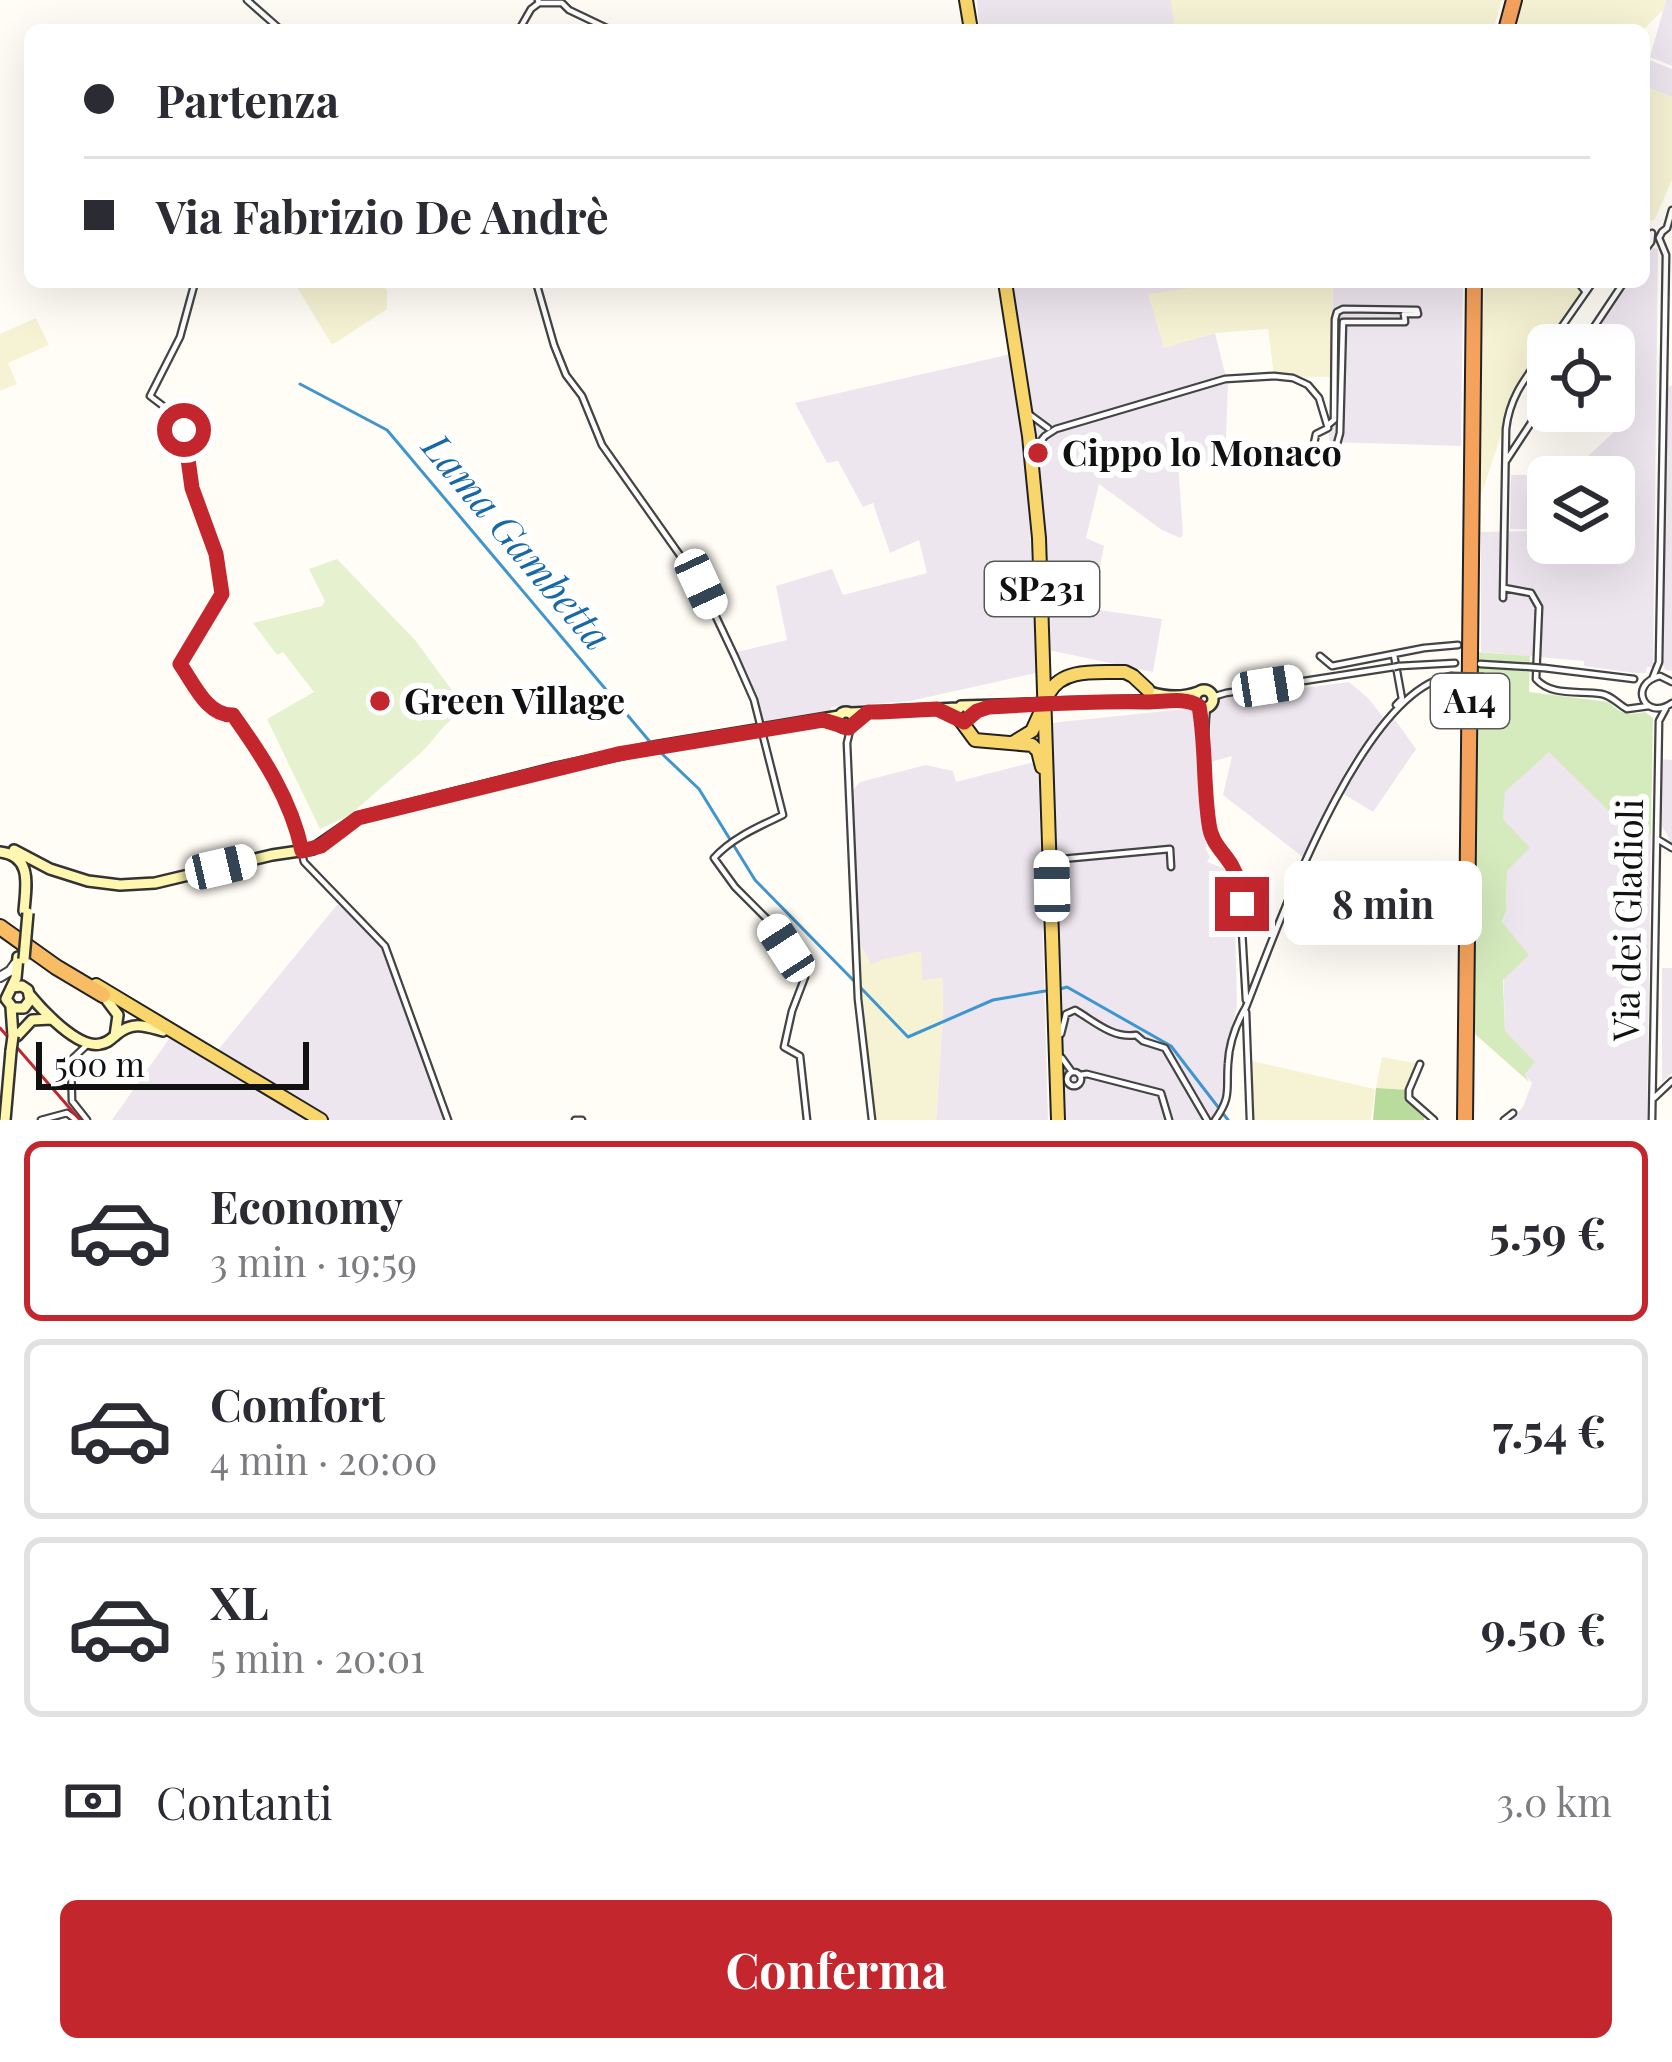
<!DOCTYPE html>
<html lang="it">
<head>
<meta charset="utf-8">
<style>
  :root { --surface:#fff; --page:#f2f2f3; --text:#2b2b33; --muted:#7c7c81; --line:#e1e1e2; --accent:#c4262e }
  body { margin:0; font-family:"Playfair Display",serif; background:var(--page); color:var(--text); height:100vh; display:flex; flex-direction:column; font-size:45px; white-space:nowrap }
  * { box-sizing:border-box; margin:0 }
  p { font-size:39px; color:var(--muted) }
  .icon { flex:none; width:66px; height:66px; fill:none; stroke:currentColor; stroke-width:2; stroke-linecap:round; stroke-linejoin:round }
  .map { position:relative; height:1120px; overflow:hidden }
  .details { display:flex; flex-direction:column; background:var(--surface); flex:1 }
  .details>* { flex:none }
  .top-card { position:absolute; left:24px; top:24px; width:1626px; height:264px; border-radius:18px; box-shadow:0 12px 48px #0002; display:grid; align-content:center; height:264px; padding:0 60px; background:var(--surface) }
  .buttons { position:absolute; left:1527px; top:324px; display:grid; gap:24px }
  .buttons a { display:grid; place-items:center; width:108px; height:108px; border-radius:18px; background:var(--surface); box-shadow:0 12px 48px #0002; font-size:60px }
  .scale { position:absolute; left:36px; bottom:30px; width:273px; box-sizing:border-box; padding-left:12px; border:6px solid #111; border-top:0; font-size:33px; line-height:42px; white-space:nowrap; color:#111; -webkit-text-stroke:9px #fff; paint-order:stroke }
  .end { position:absolute; width:54px; height:54px; margin:-27px; border:15px solid #c4262e; background:#fff; box-shadow:0 0 0 6px #fff }
  .from { border-radius:50% }
  .bubble { position:absolute; height:84px; border-radius:18px; background:var(--surface); box-shadow:0 12px 48px #0002; font-size:39px; font-weight:700; line-height:84px; text-align:center }
  .car { position:absolute; width:36px; height:72px; margin:-36px -18px; border-radius:15px; box-shadow:0 0 9px 3px #0007; background:linear-gradient(#fff 24%,#345 0 40%,#fff 0 76%,#345 0 86%,#fff 0) }
  .top-card b { display:flex; align-items:center; gap:42px; height:114px; font-size:45px }
  .top-card b+b { border-top:3px solid var(--line) }
  .top-card i { width:30px; height:30px; background:var(--text) }
  ul { padding:21px 0 0; list-style:none }
  li { display:flex; align-items:center; gap:36px; height:180px; margin:0 24px 18px; padding:0 36px; border:6px solid var(--line); border-radius:18px }
  li div { flex:1 }
  li b { display:block; font-size:45px }
  li em { font-style:normal; font-weight:700 }
  li.current { border-color:var(--accent) }
  li>.icon { width:108px; height:108px; stroke-width:1.5 }
  .pay { display:flex; align-items:center; gap:30px; height:132px; padding:0 60px; font-size:45px }
  .pay p { margin-inline-start:auto }
  .button { display:flex; gap:24px; margin-top:auto; padding:24px 60px }
  .button a { flex:1; height:138px; border-radius:18px; background:var(--accent); color:#fff; font-size:48px; font-weight:700; line-height:138px; text-align:center }
  .map>svg:first-child { display:block }
  .industrial { fill:#eee6ef }
  .farmland { fill:#f6f3d4 }
  .green { fill:#d5ebbd }
  .forest { fill:#b9dc9c }
  .pitch { fill:#e6f2cf }
  .lines { fill:none; stroke-linecap:round; stroke-linejoin:round }
  .stream { stroke:#3f96cf; stroke-width:3 }
  .minor-casing { stroke:#444; stroke-width:9 }
  .tertiary-casing { stroke:#444; stroke-width:12 }
  .secondary-casing { stroke:#333; stroke-width:14 }
  .primary-casing { stroke:#222; stroke-width:16 }
  .trunk-casing { stroke:#222; stroke-width:18 }
  .motorway-casing { stroke:#222; stroke-width:18 }
  .minor { stroke:#fff; stroke-width:4.5 }
  .tertiary { stroke:#fff; stroke-width:8 }
  .secondary { stroke:#fff6b0; stroke-width:9 }
  .primary { stroke:#f9d66b; stroke-width:12 }
  .trunk { stroke:#f7bc64; stroke-width:14 }
  .motorway { stroke:#f5a25d; stroke-width:14 }
  .rail { stroke:#c4262e; stroke-width:3 }
  .minor-bridge-casing { stroke:#444; stroke-width:9; stroke-linecap:butt }
  .secondary-bridge-casing { stroke:#333; stroke-width:14; stroke-linecap:butt }
  .minor-bridge { stroke:#fff; stroke-width:4.5 }
  .secondary-bridge { stroke:#fff6b0; stroke-width:9 }
  .route { stroke:#c4262e; stroke-width:15 }
  .poi-dot { fill:#c4262e; stroke:#fff; stroke-width:4.5 }
  .labels { text-anchor:middle; stroke-width:12; stroke-linejoin:round; paint-order:stroke }
  .shield { fill:#fff; stroke:#585858; stroke-width:3 }
  .shield-label { font-size:33px; font-weight:bold; fill:#111 }
  .poi-label { font-size:36px; font-weight:bold; fill:#111; stroke:#fff; text-anchor:start }
  .street-label { font-size:36px; fill:#111; stroke:#fff }
  .water-label { font-size:39px; font-style:italic; fill:#1768a6; stroke:#fff }
</style>
</head>
<body>
<div class="map">
<svg width="1672" height="1120" viewBox="0 0 1672 1120">
  <rect width="100%" height="100%" fill="#fffdf5"/>
  <path class="industrial" d="M 977,0 L 1172,0 L 1177,30 L 979,30 Z
    M 1666,0 L 1672,0 L 1672,66 L 1650,57 Z
    M 1649,60 L 1672,69 L 1672,97 L 1644,86 Z
    M 1649,247 L 1658,249 L 1653,667 L 1647,667 L 1646,673 L 1636,673 L 1584,666 L 1584,661 L 1481,652 L 1481,532 L 1548,531 L 1548,543 L 1614,543 L 1614,477 L 1548,477 L 1548,529 L 1510,529 L 1511,475 L 1588,475 L 1585,459 L 1633,414 L 1614,394 L 1614,345 L 1585,345 L 1627,282 L 1644,282 L 1644,255 Z
    M 1011,282 L 1190,282 L 1191,287 L 1163,347 L 1215,333 L 1228,385 L 1225,464 L 1212,467 L 1195,459 L 1177,445 L 1183,535 L 1180,538 L 1162,530 L 1099,484 L 1086,538 L 1104,546 L 1092,609 L 1162,619 L 1153,672 L 1048,650 Z
    M 1333,282 L 1463,282 L 1461,446 L 1329,442 Z
    M 1011,354 L 1029,505 L 1036,673 L 910,701 L 831,707 L 831,713 L 815,718 L 763,723 L 754,689 L 737,652 L 787,640 L 776,586 L 832,569 L 843,595 L 927,573 L 919,540 L 890,553 L 873,503 L 863,507 L 838,461 L 827,463 L 795,403 Z
    M 1672,385 L 1672,671 L 1665,670 L 1663,665 L 1666,388 Z
    M 1349,682 L 1368,698 L 1384,718 L 1351,762 L 1304,858 L 1223,795 L 1232,756 L 1211,762 L 1211,711 L 1220,699 Z
    M 1195,708 L 1198,713 L 1201,730 L 1206,849 L 1210,857 L 1207,862 L 1225,869 L 1234,879 L 1237,1006 L 1225,1056 L 1227,1091 L 1223,1105 L 1211,1120 L 1062,1120 L 1050,723 Z
    M 1393,717 L 1416,749 L 1373,812 L 1342,793 L 1352,772 Z
    M 1549,751 L 1632,834 L 1651,834 L 1647,1120 L 1510,1120 L 1523,1107 L 1532,1083 L 1524,1074 L 1505,1031 L 1502,923 L 1506,911 L 1507,871 L 1501,810 L 1505,792 Z
    M 1661,759 L 1672,760 L 1672,844 L 1662,826 L 1660,815 Z
    M 1038,761 L 1048,1120 L 936,1120 L 943,1011 L 942,978 L 921,981 L 871,965 L 860,943 L 852,791 L 860,782 L 926,765 L 953,771 L 956,782 Z
    M 344,904 L 385,946 L 448,1120 L 328,1120 L 217,1051 L 337,905 Z
    M 1662,968 L 1672,968 L 1672,1073 L 1662,1082 Z
    M 171,1036 L 211,1063 L 311,1120 L 112,1120 Z"/>
  <path class="farmland" d="M 1171,0 L 1502,0 L 1493,30 L 1175,30 Z
    M 1522,0 L 1666,0 L 1663,10 L 1643,30 L 1513,30 Z
    M 1644,86 L 1672,97 L 1672,180 L 1655,219 L 1644,224 Z
    M 294,282 L 382,282 L 387,291 L 387,309 L 332,345 Z
    M 1191,282 L 1333,282 L 1331,377 L 1274,376 L 1268,329 L 1215,333 L 1164,348 L 1148,294 L 1190,288 Z
    M 1484,282 L 1593,282 L 1513,398 L 1479,502 Z
    M 36,318 L 49,345 L 8,363 L 17,384 L 0,391 L 0,334 Z
    M 860,943 L 871,965 L 881,960 L 921,951 L 922,980 L 942,978 L 943,1011 L 936,1120 L 875,1120 L 864,1028 Z
    M 1382,1057 L 1420,1064 L 1409,1090 L 1376,1088 Z
    M 1248,1060 L 1375,1089 L 1371,1120 L 1250,1120 Z"/>
  <path class="green" d="M 1475,652 L 1530,656 L 1529,692 L 1609,702 C 1621,715 1628,715 1645,712 L 1653,718 L 1651,834 L 1632,834 L 1549,752 L 1505,792 L 1503,819 L 1530,848 L 1507,871 L 1506,911 L 1502,922 L 1529,955 L 1503,980 L 1505,1031 L 1535,1062 L 1525,1074 L 1529,1082 L 1475,1034 L 1473,1014 Z"/>
  <path class="forest" d="M 1376,1088 L 1409,1090 L 1408,1095 L 1425,1112 L 1424,1120 L 1373,1120 Z"/>
  <path class="pitch" d="M 337,559 L 415,640 L 465,708 L 445,725 L 425,749 L 350,815 L 320,829 L 267,719 L 314,692 L 283,652 L 277,655 L 253,623 L 322,606 L 325,601 L 309,569 Z"/>
  <g class="lines">
    <path class="stream" d="M 300,384 L 387,430 L 651,743
      M 658,750 L 699,789 L 755,880 L 855,982
      M 861,988 L 908,1037 L 993,1000 L 1045,991
      M 1060,989 L 1067,987 L 1171,1046 L 1228,1120"/>
    <g class="minor-casing">
      <path id="minor" d="M 247,0 L 281,30
        M 538,0 L 539,3 L 562,3 L 569,10 L 611,30
        M 519,30 L 531,9 L 539,3
        M 1644,251 L 1651,242 L 1652,233
        M 195,282 L 180,337 L 150,396 L 188,425 L 184,431 L 192,488 L 216,554 L 222,594 L 180,664 C 194,684 207,716 233,715 L 265,761 L 291,810 L 304,862 L 385,946 L 448,1120
        M 536,282 L 554,345 L 566,375 L 582,396 L 602,445 L 701,585 L 735,657 L 754,700 L 783,815 C 758,827 732,838 714,858 L 735,887 L 767,919 L 805,977 L 792,1011 L 784,1047 L 800,1056 L 807,1120
        M 1578,282 L 1586,292
        M 1549,345 L 1593,282
        M 1582,345 L 1624,282
        M 1029,414 L 1048,428
        M 1328,425 L 1334,420 L 1335,319 L 1337,312 L 1343,309 L 1417,310
        M 1034,449 L 1045,436 L 1056,429 L 1225,379 L 1274,376 L 1293,378 L 1308,385 L 1319,398 L 1328,428 L 1316,434 L 1313,448 L 1319,455 L 1335,451 L 1340,433 L 1343,322 L 1405,322 L 1404,314 L 1418,314 L 1417,310
        M 1506,461 L 1548,397
        M 1504,588 L 1531,593 L 1539,607 L 1536,679 C 1552,697 1579,690 1602,694 C 1612,696 1618,704 1627,709 L 1649,706
        M 1503,598 L 1506,429 C 1510,394 1528,375 1548,347
        M 1394,655 L 1402,699 L 1396,705
        M 1320,656 L 1332,666 L 1424,648 L 1458,645
        M 1480,664 L 1531,667
        M 1399,666 L 1455,663
        M 1544,668 L 1634,679
        M 1653,677 L 1659,662 L 1666,255 L 1659,238 L 1662,232 L 1667,228 L 1672,210
        M 1672,682 L 1660,676 C 1627,684 1645,722 1672,703
        M 1212,697 L 1226,693 L 1394,667
        M 1199,707 L 1203,730
        M 1207,707 C 1204,734 1203,817 1213,840 C 1219,854 1232,865 1239,879 L 1246,1000
        M 851,726 L 847,743 L 858,999 L 872,1120
        M 1657,839 L 1672,848
        M 1051,860 L 1170,849 L 1171,867
        M 1246,1012 L 1250,1120
        M 1061,1034 L 1066,1014 L 1075,1010 C 1094,1021 1113,1039 1136,1035 L 1143,1041 L 1165,1048 L 1207,1120
        M 1062,1058 L 1072,1072
        M 1420,1064 L 1409,1090 L 1409,1098 L 1434,1120
        M1067 1079a7 7 0 1 1 14 0a7 7 0 1 1-14 0Z
        M 1080,1075 L 1087,1074 L 1161,1093 L 1169,1120
        M 1654,1098 L 1672,1081
        M 41,1120 L 67,1113 L 76,1120
        M 87,1120 L 72,1101 L 71,1060 L 88,1044
        M 575,1120 L 582,1120
        M 1215,1120 C 1232,1096 1226,1090 1228,1064 C 1229,1043 1236,1024 1246,1007 C 1277,929 1361,689 1451,676
        M 1504,1120 L 1513,1113
        M 1652,1120 L 1659,721 L 1666,708"/>
    </g>
    <g class="tertiary-casing">
      <path id="tertiary" d="M 0,977 L 10,971 L 15,964"/>
    </g>
    <g class="secondary-casing">
      <path id="secondary" d="M1195 699a9 9 0 1 1 18 0a9 9 0 1 1-18 0Z
        M 1150,692 C 1166,697 1182,698 1198,692
        M 1058,703 L 1141,701
        M 967,707 L 971,713 L 966,721 L 959,720 L 955,712 L 961,706 L 1032,704
        M838 720a8 8 0 1 1 16 0a8 8 0 1 1-16 0Z
        M 850,713 L 958,708
        M 14,850 L 50,869 L 88,881 L 120,885 L 155,883 L 272,855 L 313,849 L 358,818 L 556,768 L 654,747 L 839,716
        M 0,852 C 33,856 26,886 24,911
        M 12,987 L 22,986 L 28,990 L 30,1000 L 24,1008 L 13,1008 L 6,999 L 16,978 L 18,957
        M 29,994 C 42,1010 78,1049 100,1044 C 108,1043 111,1039 117,1034 C 133,1021 145,1026 163,1031
        M 103,995 L 118,1015 L 115,1036
        M 11,1007 L 13,1036
        M 17,1036 L 32,1020 L 51,1019
        M 5,1120 L 11,1051"/>
    </g>
    <g class="primary-casing">
      <path id="primary" d="M 966,0 L 971,30
        M 1005,282 L 1029,436 L 1039,538 L 1058,1120
        M 1049,693 C 1063,667 1099,673 1125,672 L 1133,676 L 1148,690
        M 961,721 L 975,740 L 1032,745 L 1038,751 L 1042,767
        M 1014,742 L 1032,731 L 1042,709
        M 96,985 L 321,1120"/>
    </g>
    <g class="trunk-casing">
      <path id="trunk" d="M 0,927 L 56,967 L 103,995"/>
    </g>
    <g class="motorway-casing">
      <path id="motorway" d="M 1506,30 L 1514,0
        M 1465,1120 L 1474,282"/>
    </g>
    <use href="#minor" class="minor"/>
    <use href="#tertiary" class="tertiary"/>
    <use href="#secondary" class="secondary"/>
    <use href="#primary" class="primary"/>
    <use href="#trunk" class="trunk"/>
    <use href="#motorway" class="motorway"/>
    <path class="rail" d="M 0,1028 L 80,1120"/>
    <g class="minor-bridge-casing">
      <path id="minor-bridge" d="M 1394,667 L 1399,666
        M 1531,667 L 1543,668
        M 1451,676 L 1484,677"/>
    </g>
    <g class="secondary-bridge-casing">
      <path id="secondary-bridge" d="M 1032,704 L 1058,703
        M 24,959 L 28,913
        M 11,1051 L 13,1036"/>
    </g>
    <use href="#minor-bridge" class="minor-bridge"/>
    <use href="#secondary-bridge" class="secondary-bridge"/>
  </g>
  <g class="lines">
    <path class="route" d="M 184,430 L 192,488 L 216,554 L 222,594 L 180,664 C 194,684 207,716 233,715 C 263,757 291,799 302,851 L 321,846 L 358,818 L 618,754 L 823,720 L 849,728 L 868,712 L 880,712 L 937,709 L 964,722 L 977,711 L 989,707 C 1040,704 1092,701 1143,702 C 1162,703 1183,696 1199,706 C 1206,746 1203,785 1209,824 C 1211,843 1223,851 1232,866 C 1239,878 1241,890 1242,904"/>
  </g>
  <g class="poi-dot">
    <circle cx="1038" cy="453" r="12"/>
    <circle cx="380" cy="701" r="12"/>
  </g>
  <g class="labels">
    <g class="shield">
      <rect x="985" y="562" width="114" height="54" rx="9"/>
      <rect x="1431" y="674" width="78" height="54" rx="9"/>
    </g>
    <g class="shield-label">
      <text x="1042" y="601">SP231</text>
      <text x="1470" y="713">A14</text>
    </g>
    <g class="poi-label">
      <text x="1062" y="466">Cippo lo Monaco</text>
      <text x="404" y="714">Green Village</text>
    </g>
    <g class="street-label">
      <text transform="translate(1628 920) rotate(-89)" y="13">Via dei Gladioli</text>
    </g>
    <g class="water-label">
      <text transform="translate(517 542) rotate(50)" y="14">Lama Gambetta</text>
    </g>
  </g>
</svg>
<div class="buttons">
<a><svg class="icon" aria-label="locate" viewBox="0 0 24 24"><circle cx="12" cy="12" r="6"/><path d="M12 2v4M12 18v4M2 12h4M18 12h4"/></svg></a>
<a><svg class="icon" aria-label="layers" viewBox="0 0 24 24"><path d="M12 4l9 5-9 5-9-5zM3 14l9 5 9-5"/></svg></a>
</div>
<div class="scale">500 m</div>
<i class="end from" style="left:184px;top:430px"></i>
<i class="end" style="left:1242px;top:904px"></i>
<div class="bubble" style="left:1284px;top:861px;width:198px">8 min</div>
<i class="car" style="left:701px;top:584px;rotate:155deg"></i>
<i class="car" style="left:1268px;top:686px;rotate:81deg"></i>
<i class="car" style="left:221px;top:867px;rotate:77deg"></i>
<i class="car" style="left:1052px;top:886px;rotate:359deg"></i>
<i class="car" style="left:786px;top:948px;rotate:327deg"></i>
<div class="top-card">
<b><i class="from"></i>Partenza</b>
<b><i></i>Via Fabrizio De Andrè</b>
</div>
</div>
<section class="details">
<ul>
<li class="current"><svg class="icon" aria-label="car" viewBox="0 0 24 24"><path d="M5 17H2v-5l4-1 3-4h7l3 4 3 1v5h-3M9 17h6M6 11h13"/><circle cx="7" cy="17" r="2"/><circle cx="17" cy="17" r="2"/></svg><div><b>Economy</b><p>3 min · 19:59</p></div><em>5.59 €</em></li>
<li><svg class="icon" aria-label="car" viewBox="0 0 24 24"><path d="M5 17H2v-5l4-1 3-4h7l3 4 3 1v5h-3M9 17h6M6 11h13"/><circle cx="7" cy="17" r="2"/><circle cx="17" cy="17" r="2"/></svg><div><b>Comfort</b><p>4 min · 20:00</p></div><em>7.54 €</em></li>
<li><svg class="icon" aria-label="car" viewBox="0 0 24 24"><path d="M5 17H2v-5l4-1 3-4h7l3 4 3 1v5h-3M9 17h6M6 11h13"/><circle cx="7" cy="17" r="2"/><circle cx="17" cy="17" r="2"/></svg><div><b>XL</b><p>5 min · 20:01</p></div><em>9.50 €</em></li>
</ul>
<div class="pay"><svg class="icon" aria-label="cash" viewBox="0 0 24 24"><path d="M3 7h18v10H3z"/><circle cx="12" cy="12" r="2"/></svg>Contanti<p>3.0 km</p></div>
<div class="button"><a>Conferma</a></div>
</section>
</body>
</html>
